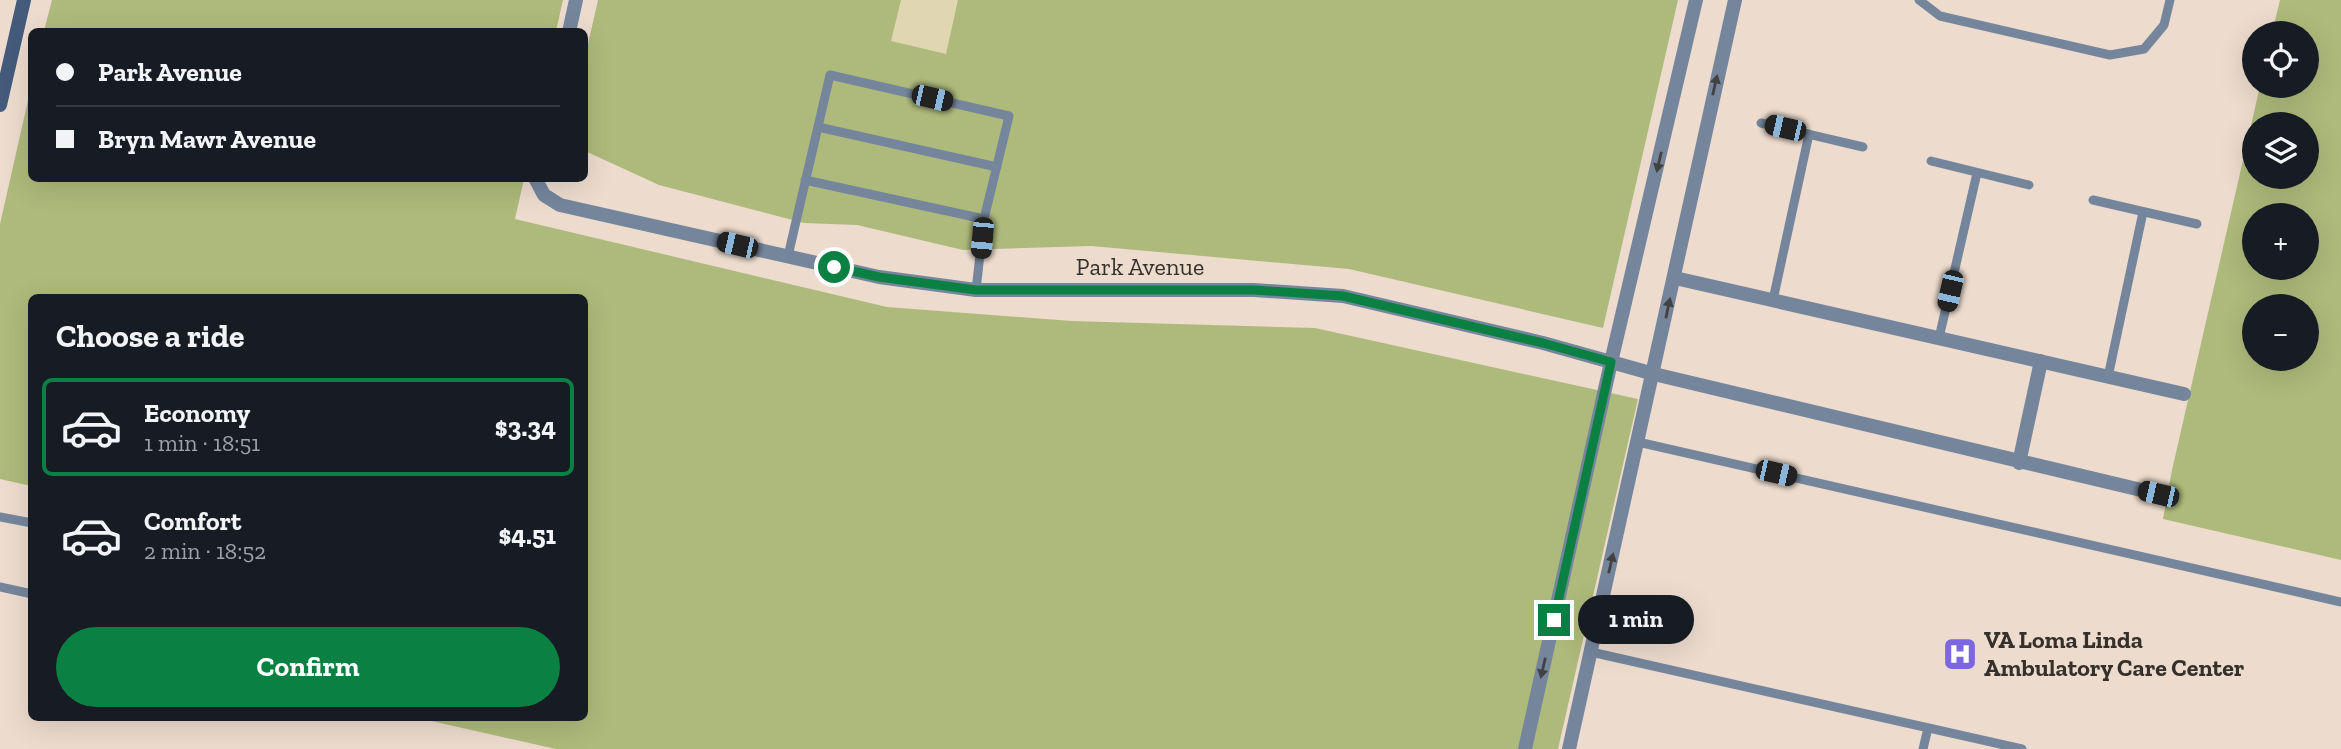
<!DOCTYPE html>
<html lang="en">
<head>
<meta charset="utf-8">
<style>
  :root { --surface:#171b24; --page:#242831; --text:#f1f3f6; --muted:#9ea1a6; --line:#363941; --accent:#0b8043 }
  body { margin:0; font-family:"Zilla Slab",serif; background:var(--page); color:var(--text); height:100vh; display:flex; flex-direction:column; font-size:26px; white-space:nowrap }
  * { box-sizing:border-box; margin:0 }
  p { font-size:23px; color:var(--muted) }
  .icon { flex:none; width:38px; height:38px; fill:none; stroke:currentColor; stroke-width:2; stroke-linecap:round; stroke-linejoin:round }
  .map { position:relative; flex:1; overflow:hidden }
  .drawer { position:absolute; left:28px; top:294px; width:560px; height:427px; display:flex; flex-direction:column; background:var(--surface); border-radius:10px; box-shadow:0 7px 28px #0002 }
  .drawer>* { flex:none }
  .hud { position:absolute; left:28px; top:28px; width:560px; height:154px; border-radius:10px; box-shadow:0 7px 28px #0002; display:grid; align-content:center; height:154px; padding:0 28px; background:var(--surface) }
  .fabs { position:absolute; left:2242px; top:21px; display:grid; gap:14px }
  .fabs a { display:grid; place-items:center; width:77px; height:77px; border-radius:50%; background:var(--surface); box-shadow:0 7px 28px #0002; font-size:35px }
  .end { position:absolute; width:32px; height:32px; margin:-16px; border:9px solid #0b8043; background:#fff; box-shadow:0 0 0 4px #fff }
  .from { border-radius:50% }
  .bubble { position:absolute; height:49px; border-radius:24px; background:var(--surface); box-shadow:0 7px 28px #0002; font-size:23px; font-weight:700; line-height:49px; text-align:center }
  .car { position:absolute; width:21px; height:42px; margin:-21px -10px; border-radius:9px; box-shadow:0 0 5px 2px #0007; background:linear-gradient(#222 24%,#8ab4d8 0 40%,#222 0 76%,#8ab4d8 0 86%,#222 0) }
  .hud b { display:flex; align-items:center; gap:24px; height:66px; font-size:26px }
  .hud b+b { border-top:2px solid var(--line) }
  .hud i { width:18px; height:18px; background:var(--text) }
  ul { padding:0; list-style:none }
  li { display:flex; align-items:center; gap:21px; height:98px; margin:0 14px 10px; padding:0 14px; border:4px solid transparent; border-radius:10px }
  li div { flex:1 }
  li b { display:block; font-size:26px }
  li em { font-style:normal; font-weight:700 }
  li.current { border-color:var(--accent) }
  li>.icon { width:63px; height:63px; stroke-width:1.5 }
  h2 { padding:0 28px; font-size:32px; line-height:84px }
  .action { display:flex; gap:14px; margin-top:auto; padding:14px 28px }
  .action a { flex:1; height:80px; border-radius:42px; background:var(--accent); color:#fff; font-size:28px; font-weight:700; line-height:80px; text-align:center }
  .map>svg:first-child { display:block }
  .green { fill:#aeba7b; fill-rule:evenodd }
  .sand { fill:#e0d6b1 }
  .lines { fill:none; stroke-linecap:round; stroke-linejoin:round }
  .service { stroke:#75869c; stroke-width:9 }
  .minor { stroke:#75869c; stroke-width:14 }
  .secondary { stroke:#445b7b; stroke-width:14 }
  .oneway { fill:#434142 }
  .route { stroke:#0b8043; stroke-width:9 }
  .labels { text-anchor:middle; stroke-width:5; stroke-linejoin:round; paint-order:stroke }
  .street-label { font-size:24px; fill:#36302b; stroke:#eddcce }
  .poi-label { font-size:24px; font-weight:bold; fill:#36302b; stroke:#eddcce; text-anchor:start }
</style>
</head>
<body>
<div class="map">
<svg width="2341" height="749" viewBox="0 0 2341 749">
  <rect width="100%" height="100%" fill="#eddcce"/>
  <path class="green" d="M 52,0 L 563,0 L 556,31 L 44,31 Z
    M 598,0 L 1678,0 L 1603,328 L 1349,269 L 1091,246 L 963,250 L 857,225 L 804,223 L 659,185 L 585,151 L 585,57 Z
    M 2280,0 L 2341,0 L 2341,560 L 2163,519 L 2172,470 L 2260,86 L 2306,86 L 2306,33 L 2272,33 ZM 2254,124 L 2306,124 L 2306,177 L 2254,177 ZM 2254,215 L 2306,215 L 2306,268 L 2254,268 ZM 2254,306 L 2306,306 L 2306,359 L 2254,359 Z
    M 31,87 L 32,178 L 524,179 L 515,219 L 887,307 L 1072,321 L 1315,328 L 1638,399 L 1558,749 L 556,749 L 418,718 L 584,718 L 584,298 L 32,298 L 31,486 L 0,479 L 0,224 Z"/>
  <path class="sand" d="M 901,0 L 958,0 L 946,54 L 891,41 Z"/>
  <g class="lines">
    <path class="service" d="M 1919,0 L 1940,16 L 2110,55 L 2144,49 L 2164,25 L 2170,0
      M 1761,123 L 1863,147
      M 818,127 L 997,167
      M 1931,161 L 2029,185
      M 805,180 L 984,219
      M 2093,200 L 2197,224
      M 788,256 L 830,75 L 1009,116 L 984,219 L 976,290
      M 1773,300 L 1809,134
      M 1939,338 L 1977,173
      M 2108,377 L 2143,212
      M 1638,442 L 2341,602
      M 0,517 L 32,523
      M 0,587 L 32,594
      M 1591,652 L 2022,749
      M 1923,749 L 1928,728"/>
    <path class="minor" d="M 569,32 L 576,0
      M 535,178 L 544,195 L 560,205 L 879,277 L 976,290 L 1254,290 L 1343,296 L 1543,343 L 1654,374 L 2158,494
      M 1675,278 L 2184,394
      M 2019,463 L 2041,361
      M 1525,749 L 1611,362 L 1696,0
      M 1569,749 L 1735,0"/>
    <path class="secondary" d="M 0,105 L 24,0"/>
  </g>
  <defs><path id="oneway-solid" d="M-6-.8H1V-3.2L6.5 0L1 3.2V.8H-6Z" transform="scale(1.75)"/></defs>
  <g class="oneway">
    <use href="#oneway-solid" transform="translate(1715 85) rotate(-77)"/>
    <use href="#oneway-solid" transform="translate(1659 162) rotate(103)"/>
    <use href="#oneway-solid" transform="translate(1668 308) rotate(-78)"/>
    <use href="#oneway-solid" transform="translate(1611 563) rotate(-77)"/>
    <use href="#oneway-solid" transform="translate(1543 668) rotate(103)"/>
  </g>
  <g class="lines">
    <path class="route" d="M 834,267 L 879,277 L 976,290 L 1254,290 L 1343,296 L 1543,343 L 1611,362 L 1554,620"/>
  </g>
  <defs>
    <g id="hospital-square" transform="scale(1.75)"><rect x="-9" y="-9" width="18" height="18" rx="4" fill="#7d66e1" stroke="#eddcce"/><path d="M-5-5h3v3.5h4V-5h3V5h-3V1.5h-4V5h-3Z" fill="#fff"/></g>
  </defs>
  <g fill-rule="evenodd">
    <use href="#hospital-square" x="1960" y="654"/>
  </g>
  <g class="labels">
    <g class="street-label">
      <text x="1140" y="275">Park Avenue</text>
    </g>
    <g class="poi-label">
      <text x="1984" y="648">VA Loma Linda<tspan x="1984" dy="28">Ambulatory Care Center</tspan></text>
    </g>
  </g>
</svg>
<div class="fabs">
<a><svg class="icon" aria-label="locate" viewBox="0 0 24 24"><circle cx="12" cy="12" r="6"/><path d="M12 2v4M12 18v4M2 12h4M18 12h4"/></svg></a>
<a><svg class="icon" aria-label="layers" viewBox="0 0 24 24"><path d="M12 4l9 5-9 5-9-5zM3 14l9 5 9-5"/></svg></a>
<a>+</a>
<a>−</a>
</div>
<i class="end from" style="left:834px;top:267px"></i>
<i class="end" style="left:1554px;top:620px"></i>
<div class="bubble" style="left:1578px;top:595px;width:116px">1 min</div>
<i class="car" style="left:932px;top:98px;rotate:103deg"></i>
<i class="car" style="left:1785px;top:128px;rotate:283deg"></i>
<i class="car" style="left:982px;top:238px;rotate:185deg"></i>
<i class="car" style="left:737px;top:245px;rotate:283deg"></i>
<i class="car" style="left:1950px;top:291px;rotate:193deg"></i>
<i class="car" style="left:1776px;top:473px;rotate:103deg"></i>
<i class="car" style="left:2158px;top:494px;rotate:283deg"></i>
<div class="hud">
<b><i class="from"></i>Park Avenue</b>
<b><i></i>Bryn Mawr Avenue</b>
</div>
<section class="drawer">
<h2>Choose a ride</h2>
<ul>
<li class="current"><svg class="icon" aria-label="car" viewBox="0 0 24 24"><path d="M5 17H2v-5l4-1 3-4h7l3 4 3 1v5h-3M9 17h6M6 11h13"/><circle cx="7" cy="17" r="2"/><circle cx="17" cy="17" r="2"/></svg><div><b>Economy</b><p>1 min · 18:51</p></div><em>$3.34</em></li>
<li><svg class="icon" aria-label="car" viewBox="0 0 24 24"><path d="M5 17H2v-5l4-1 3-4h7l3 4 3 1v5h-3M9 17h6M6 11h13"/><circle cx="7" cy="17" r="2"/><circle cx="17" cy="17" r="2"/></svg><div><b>Comfort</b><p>2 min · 18:52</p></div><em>$4.51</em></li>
</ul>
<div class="action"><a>Confirm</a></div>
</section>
</div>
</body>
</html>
